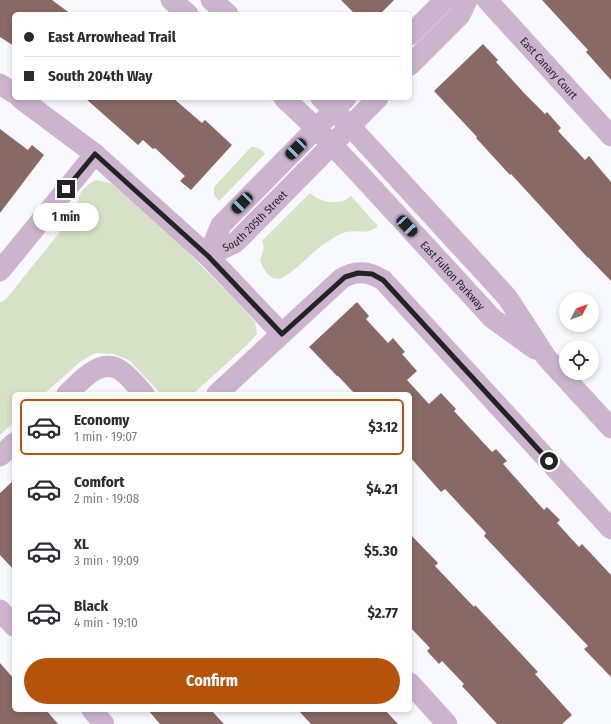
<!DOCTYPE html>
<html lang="en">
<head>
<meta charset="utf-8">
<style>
  :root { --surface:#fff; --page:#f2f2f3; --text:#2b2b33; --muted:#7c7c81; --line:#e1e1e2; --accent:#b45309 }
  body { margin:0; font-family:"Fira Sans Condensed",sans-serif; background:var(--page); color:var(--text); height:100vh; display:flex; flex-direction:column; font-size:15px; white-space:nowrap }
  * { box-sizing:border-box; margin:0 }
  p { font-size:13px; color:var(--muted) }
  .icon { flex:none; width:22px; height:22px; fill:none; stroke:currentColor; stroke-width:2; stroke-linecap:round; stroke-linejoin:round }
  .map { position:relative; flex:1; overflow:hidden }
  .panel { position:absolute; left:12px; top:392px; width:400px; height:320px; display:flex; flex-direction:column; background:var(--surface); border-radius:6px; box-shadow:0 2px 6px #0003 }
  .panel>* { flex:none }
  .banner { position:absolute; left:12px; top:12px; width:400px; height:88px; border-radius:6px; box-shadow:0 2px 6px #0003; display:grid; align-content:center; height:88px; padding:0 12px; background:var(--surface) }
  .needle { width:26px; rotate:48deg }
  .tools { position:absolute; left:559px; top:292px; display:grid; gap:8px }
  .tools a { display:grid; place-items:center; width:40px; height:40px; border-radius:50%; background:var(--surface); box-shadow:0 2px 6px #0003; font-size:20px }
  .end { position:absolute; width:18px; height:18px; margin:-9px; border:5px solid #232325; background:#fff; box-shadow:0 0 0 2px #fff }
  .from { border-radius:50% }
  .bubble { position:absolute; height:28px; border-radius:14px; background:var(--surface); box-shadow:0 2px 6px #0003; font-size:13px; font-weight:700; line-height:28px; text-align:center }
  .car { position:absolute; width:12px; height:24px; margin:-12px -6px; border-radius:5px; box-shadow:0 0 3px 1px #0007; background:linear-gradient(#222 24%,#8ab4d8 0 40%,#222 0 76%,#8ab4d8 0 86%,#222 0) }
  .banner b { display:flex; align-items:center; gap:14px; height:38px; font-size:15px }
  .banner b+b { border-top:1px solid var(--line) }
  .banner i { width:10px; height:10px; background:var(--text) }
  ul { padding:7px 0 0; list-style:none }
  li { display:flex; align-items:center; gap:12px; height:56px; margin:0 8px 6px; padding:0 4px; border:2px solid transparent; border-radius:6px }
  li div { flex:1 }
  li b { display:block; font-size:15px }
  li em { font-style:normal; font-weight:700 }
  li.on { border-color:var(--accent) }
  li>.icon { width:36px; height:36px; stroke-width:1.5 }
  .button { display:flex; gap:8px; margin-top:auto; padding:8px 12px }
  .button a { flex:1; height:46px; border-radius:24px; background:var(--accent); color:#fff; font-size:16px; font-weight:700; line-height:46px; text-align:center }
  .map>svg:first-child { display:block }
  .green { fill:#d6e2c6 }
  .building { fill:#896965 }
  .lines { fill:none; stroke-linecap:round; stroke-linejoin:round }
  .street { stroke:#ccb4cf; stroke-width:21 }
  .route { stroke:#232325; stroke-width:5 }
  .labels { text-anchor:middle; stroke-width:3; stroke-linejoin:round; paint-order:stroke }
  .street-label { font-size:11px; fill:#232325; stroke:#fff }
</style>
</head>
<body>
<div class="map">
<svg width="611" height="724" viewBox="0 0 611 724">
  <rect width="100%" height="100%" fill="#f8f9fe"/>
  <path class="green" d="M 251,147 C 258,147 261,149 265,154 L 219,201 L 214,195 L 214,187 Z
    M 96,180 L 111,183 L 180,244 L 235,300 L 255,322 L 257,334 L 248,344 L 193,394 L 161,394 L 129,360 L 113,354 L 95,353 L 80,362 L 44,394 L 14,394 L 14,422 L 0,435 L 0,302 L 2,302 L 6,299 L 76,212 C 76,208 77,203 78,199 C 80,191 89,183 96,180 Z
    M 310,193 C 318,201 334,205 345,200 C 347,199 349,197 351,196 L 378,226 C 366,236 359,229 346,232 C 338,234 331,240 324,244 C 314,250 288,279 278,279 C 268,279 263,268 260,260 C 262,254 266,247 262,241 Z"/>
  <path class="building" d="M 0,0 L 52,0 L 71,14 L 14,14 L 14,46 L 0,37 Z
    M 341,0 L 394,0 L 380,14 L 355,14 Z
    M 542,0 L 611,0 L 611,80 L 586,52 L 588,50 Z
    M 483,44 L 498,60 L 496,62 L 525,94 L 545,114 L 547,112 L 561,128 L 558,131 L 585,160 L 589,156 L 611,182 L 611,281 L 588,257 L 588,258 L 511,174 L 510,175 L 476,138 L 477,137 L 434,91 Z
    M 85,98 L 173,98 L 202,123 L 205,120 L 232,145 L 191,190 L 180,181 L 185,176 L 155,148 L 153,149 L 143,140 L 138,145 Z
    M 0,129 L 28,150 L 32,145 L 44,155 L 0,213 Z
    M 357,302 L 369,316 L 366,319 L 388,343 L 393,338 L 405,352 L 402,354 L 417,371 L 407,380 L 429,404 L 441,393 L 456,409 L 454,411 L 492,452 L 496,449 L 507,461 L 503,464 L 544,510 L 547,507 L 560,520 L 557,523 L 579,547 L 582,544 L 611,575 L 611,677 L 584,649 L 588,646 L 484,536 L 486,533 L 445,489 L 441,492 L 410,457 L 410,394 L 355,394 L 338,376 L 337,376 L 309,347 Z
    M 14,480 L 14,570 L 0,555 L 0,493 Z
    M 410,534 L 438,563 L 435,566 L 474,607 L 475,605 L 510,642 L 538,672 L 535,674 L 572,715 L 562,724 L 497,724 L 462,686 L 464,684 L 442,661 L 439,664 L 427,651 L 430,648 L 410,627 Z
    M 0,663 L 14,679 L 14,710 L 46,710 L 58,724 L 0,724 Z
    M 148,710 L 211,710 L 224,724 L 160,724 Z
    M 298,710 L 385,710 L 398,724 L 311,724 Z"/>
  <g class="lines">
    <g class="street">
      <path d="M 171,0 L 188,14"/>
      <path d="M 211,0 L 228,14"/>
      <path id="s1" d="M 487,0 L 611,136"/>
      <path d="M 410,35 L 445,0"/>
      <path d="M 410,65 L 460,15 L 467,0"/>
      <path d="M 0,84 L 14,93"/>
      <path d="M 20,98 L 95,154 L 208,256 L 282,334"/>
      <path id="s2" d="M 284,98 L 316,128 L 354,168 L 492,318 L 535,349"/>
      <path d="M 321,98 L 350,126 L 507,297 L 546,357 L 611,428"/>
      <path id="s3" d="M 208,256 L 236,242 L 378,98"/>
      <path d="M 208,256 L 221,225 L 346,98"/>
      <path d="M 0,271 L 95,154"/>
      <path d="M 67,394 C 80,382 100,357 120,370 C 129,376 137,386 144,394"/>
      <path d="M 217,394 L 341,279 C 356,269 369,272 383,280 L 611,529"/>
      <path d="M 0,456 L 14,443"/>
      <path d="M 0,610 L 14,626"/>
      <path d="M 410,683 L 447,724"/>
      <path d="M 92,710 L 104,724"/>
    </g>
  </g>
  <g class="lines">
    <path class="route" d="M 66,189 L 95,154 L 208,256 L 282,334 L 345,277 L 358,273 L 372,274 L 383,280 L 549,461"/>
  </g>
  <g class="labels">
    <g class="street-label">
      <text dy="4" stroke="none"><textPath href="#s1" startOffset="92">East Canary Court</textPath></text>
      <text dy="4" stroke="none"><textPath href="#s3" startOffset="59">South 205th Street</textPath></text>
      <text dy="4" stroke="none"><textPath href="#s2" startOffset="245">East Fulton Parkway</textPath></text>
    </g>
  </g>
</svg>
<div class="tools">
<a><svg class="needle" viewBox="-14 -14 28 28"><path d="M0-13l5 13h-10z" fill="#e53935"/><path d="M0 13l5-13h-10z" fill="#7c7c81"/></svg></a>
<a><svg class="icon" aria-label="locate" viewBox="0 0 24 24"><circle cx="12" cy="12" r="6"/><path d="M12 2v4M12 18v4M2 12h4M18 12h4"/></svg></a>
</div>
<i class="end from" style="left:549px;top:461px"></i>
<i class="end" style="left:66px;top:189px"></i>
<div class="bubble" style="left:33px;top:203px;width:66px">1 min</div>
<i class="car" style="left:296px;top:149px;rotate:225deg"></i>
<i class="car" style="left:242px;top:203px;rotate:225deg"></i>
<i class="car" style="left:407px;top:226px;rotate:137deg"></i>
<div class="banner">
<b><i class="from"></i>East Arrowhead Trail</b>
<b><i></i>South 204th Way</b>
</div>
<section class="panel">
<ul>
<li class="on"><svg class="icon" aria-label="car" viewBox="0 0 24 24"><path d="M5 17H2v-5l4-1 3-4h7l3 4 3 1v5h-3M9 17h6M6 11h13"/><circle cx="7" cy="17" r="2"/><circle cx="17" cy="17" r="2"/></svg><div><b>Economy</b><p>1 min · 19:07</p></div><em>$3.12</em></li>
<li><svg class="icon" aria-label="car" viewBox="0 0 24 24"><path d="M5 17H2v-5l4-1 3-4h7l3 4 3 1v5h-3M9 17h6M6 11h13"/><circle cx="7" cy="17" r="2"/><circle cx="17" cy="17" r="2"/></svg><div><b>Comfort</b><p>2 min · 19:08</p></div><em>$4.21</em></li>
<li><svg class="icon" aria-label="car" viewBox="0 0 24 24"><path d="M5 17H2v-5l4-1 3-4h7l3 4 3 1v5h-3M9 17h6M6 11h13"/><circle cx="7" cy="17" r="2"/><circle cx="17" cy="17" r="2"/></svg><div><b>XL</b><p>3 min · 19:09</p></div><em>$5.30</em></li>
<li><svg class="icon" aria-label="car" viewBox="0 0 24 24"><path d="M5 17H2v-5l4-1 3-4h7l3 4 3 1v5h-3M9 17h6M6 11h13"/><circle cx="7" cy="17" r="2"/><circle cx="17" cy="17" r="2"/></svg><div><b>Black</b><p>4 min · 19:10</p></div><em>$2.77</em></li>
</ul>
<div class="button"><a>Confirm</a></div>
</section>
</div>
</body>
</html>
